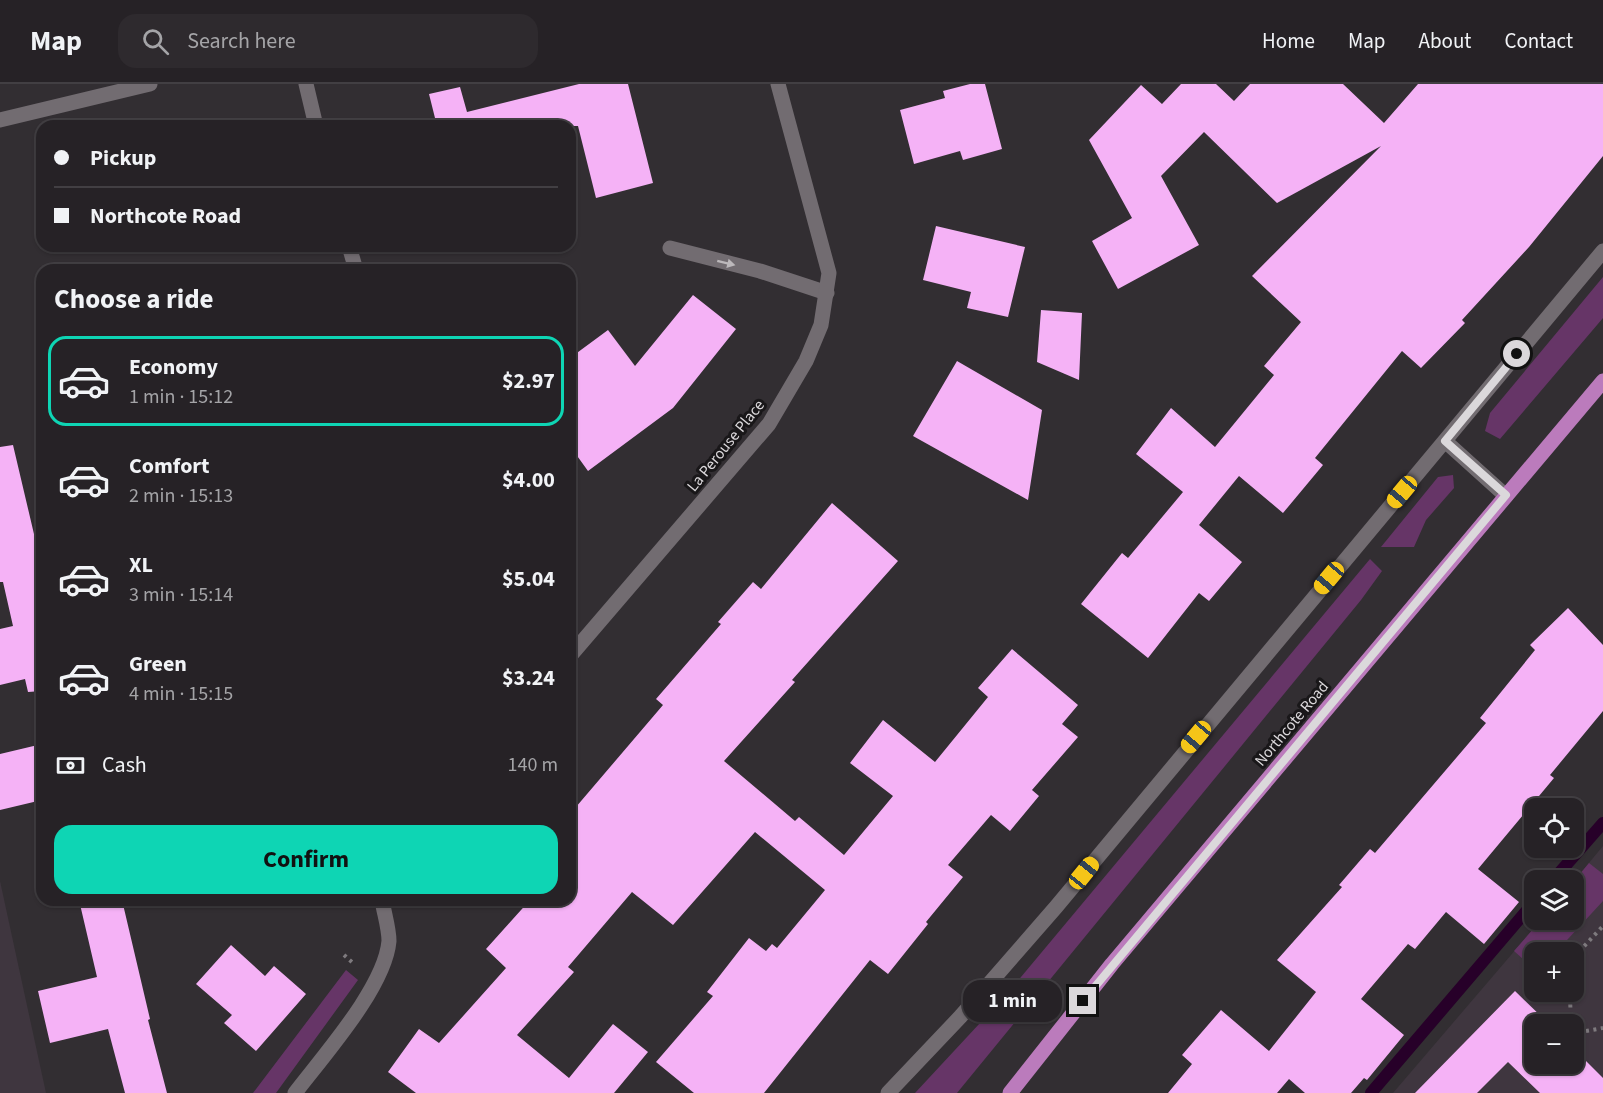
<!DOCTYPE html>
<html lang="en">
<head>
<meta charset="utf-8">
<style>
  :root { --surface:#262226; --page:#2e2a2e; --text:#f1f3f6; --muted:#a4a4a7; --line:#423f43; --accent:#0ed5b4 }
  body { margin:0; font-family:"Source Sans 3",sans-serif; background:var(--page); color:var(--text); height:100vh; display:flex; flex-direction:column; font-size:22px; white-space:nowrap }
  * { box-sizing:border-box; margin:0 }
  p { font-size:20px; color:var(--muted) }
  .icon { flex:none; width:33px; height:33px; fill:none; stroke:currentColor; stroke-width:2; stroke-linecap:round; stroke-linejoin:round }
  .map { position:relative; flex:1; overflow:hidden }
  .side { position:absolute; left:36px; top:180px; width:540px; height:642px; display:flex; flex-direction:column; background:var(--surface); border-radius:18px; box-shadow:0 2px 4px #0004,0 0 0 2px var(--line) }
  .side>* { flex:none }
  .hud { position:absolute; left:36px; top:36px; width:540px; height:132px; border-radius:18px; box-shadow:0 2px 4px #0004,0 0 0 2px var(--line); display:grid; align-content:center; height:132px; padding:0 18px; background:var(--surface) }
  .fabs { position:absolute; left:1524px; top:714px; display:grid; gap:12px }
  .fabs a { display:grid; place-items:center; width:60px; height:60px; border-radius:12px; background:var(--surface); box-shadow:0 2px 4px #0004,0 0 0 2px var(--line); font-size:30px }
  .end { position:absolute; width:27px; height:27px; margin:-14px; border:8px solid #dbd8db; background:#111; box-shadow:0 0 0 3px #111 }
  .from { border-radius:50% }
  .bubble { position:absolute; height:42px; border-radius:18px; background:var(--surface); box-shadow:0 2px 4px #0004,0 0 0 2px var(--line); font-size:20px; font-weight:700; line-height:42px; text-align:center }
  .car { position:absolute; width:18px; height:36px; margin:-18px -9px; border-radius:8px; box-shadow:0 0 4px 2px #0007; background:linear-gradient(#f5c518 24%,#345 0 40%,#f5c518 0 76%,#345 0 86%,#f5c518 0) }
  .hud b { display:flex; align-items:center; gap:21px; height:57px; font-size:22px }
  .hud b+b { border-top:2px solid var(--line) }
  .hud i { width:15px; height:15px; background:var(--text) }
  ul { padding:0; list-style:none }
  li { display:flex; align-items:center; gap:18px; height:90px; margin:0 12px 9px; padding:0 6px; border:3px solid transparent; border-radius:18px }
  li div { flex:1 }
  li b { display:block; font-size:22px }
  li em { font-style:normal; font-weight:700 }
  li.selected { border-color:var(--accent) }
  li>.icon { width:54px; height:54px; stroke-width:1.5 }
  h2 { padding:0 18px; font-size:27px; line-height:72px }
  .pay { display:flex; align-items:center; gap:15px; height:66px; padding:0 18px; font-size:22px }
  .pay p { margin-inline-start:auto }
  .action { display:flex; gap:12px; margin-top:auto; padding:12px 18px }
  .action a { flex:1; height:69px; border-radius:18px; background:var(--accent); color:#111; font-size:24px; font-weight:700; line-height:69px; text-align:center }
  header { display:flex; align-items:center; gap:36px; box-sizing:border-box; height:84px; padding:0 30px; background:var(--surface); border-bottom:2px solid var(--line) }
  header strong { font-size:28px }
  nav { display:flex; gap:33px; margin-inline-start:auto; font-size:21px }
  .search { width:420px; height:54px; background:var(--page); display:flex; align-items:center; gap:15px; box-sizing:border-box; padding:0 21px; border-radius:18px; color:var(--muted); font-size:22px }
  .map>svg:first-child { display:block }
  .built { fill:#3f363f; fill-rule:evenodd }
  .green { fill:#663567 }
  .lines { fill:none; stroke-linecap:round; stroke-linejoin:round }
  .stream { stroke:#270029; stroke-width:12 }
  .building { fill:#f5b2f6 }
  .path { stroke:#7e7a7e; stroke-width:4; stroke-dasharray:3 4.5; stroke-linecap:butt }
  .lane { stroke:#726c71; stroke-width:15 }
  .street { stroke:#726c71; stroke-width:15 }
  .secondary { stroke:#726c71; stroke-width:15 }
  .primary { stroke:#bb7bbc; stroke-width:15 }
  .oneway { fill:#bcb8bb }
  .route { stroke:#dbd8db; stroke-width:8 }
  .labels { text-anchor:middle; stroke-width:6; stroke-linejoin:round; paint-order:stroke }
  .street-label { font-size:16px; fill:#dbd8db; stroke:#191719 }
</style>
</head>
<body>
<header>
<strong>Map</strong>
<div class="search"><svg class="icon" aria-label="search" viewBox="0 0 24 24"><circle cx="10" cy="10" r="6"/><path d="M15 15l6 6"/></svg>Search here</div>
<nav><a>Home</a><a>Map</a><a>About</a><a>Contact</a></nav>
</header>
<div class="map">
<svg width="1603" height="1009" viewBox="0 0 1603 1009">
  <rect width="100%" height="100%" fill="#322e32"/>
  <path class="built" d="M 1603,762 L 1603,1009 L 1393,1009 L 1541,836 L 1574,836 L 1574,797 ZM 1534,868 L 1574,868 L 1574,908 L 1534,908 ZM 1534,940 L 1574,940 L 1574,980 L 1534,980 Z
    M 0,797 L 46,1009 L 0,1009 Z"/>
  <path class="green" d="M 1603,193 L 1603,234 L 1500,355 L 1485,347 L 1490,329 Z
    M 1453,391 L 1454,404 L 1426,436 L 1414,463 L 1381,463 L 1438,393 Z
    M 1370,475 L 1382,487 L 1361,516 L 957,1009 L 915,1009 L 1006,911 Z
    M 1589,779 L 1603,790 L 1603,817 L 1556,868 L 1534,868 L 1534,885 L 1514,867 L 1541,836 L 1574,836 L 1574,797 Z
    M 346,886 L 358,896 L 276,1009 L 253,1009 Z"/>
  <g class="lines">
    <path class="stream" d="M 1553,796 L 1603,739
      M 1371,1009 L 1534,818"/>
  </g>
  <path class="building" d="M 579,0 L 628,0 L 653,99 L 596,114 L 578,42 L 437,42 L 429,10 L 460,3 L 467,28 Z
    M 970,0 L 985,0 L 1002,65 L 963,76 L 960,67 L 914,80 L 900,26 L 945,14 L 943,7 Z
    M 1181,0 L 1216,0 L 1234,17 L 1250,0 L 1343,0 L 1384,39 L 1418,0 L 1603,0 L 1603,72 L 1529,163 L 1462,236 L 1465,239 L 1421,284 L 1402,267 L 1315,374 L 1323,381 L 1283,429 L 1239,392 L 1199,441 L 1242,478 L 1209,517 L 1199,509 L 1148,574 L 1081,520 L 1122,469 L 1128,474 L 1183,408 L 1136,370 L 1171,324 L 1215,363 L 1274,291 L 1264,282 L 1301,238 L 1252,192 L 1381,62 L 1277,119 L 1204,48 L 1161,92 L 1199,161 L 1118,205 L 1092,157 L 1132,134 L 1089,56 L 1141,1 L 1162,20 Z
    M 936,142 L 1025,163 L 1008,233 L 967,224 L 971,208 L 923,196 Z
    M 693,211 L 736,245 L 673,324 L 588,387 L 570,362 L 570,274 L 608,246 L 635,282 Z
    M 1041,226 L 1082,229 L 1079,296 L 1037,278 Z
    M 957,277 L 1042,326 L 1028,416 L 913,352 Z
    M 13,361 L 42,484 L 42,607 L 28,608 L 25,595 L 0,601 L 0,545 L 13,542 L 3,498 L 0,498 L 0,363 Z
    M 832,419 L 898,477 L 792,596 L 795,598 L 724,677 L 795,737 L 799,733 L 844,771 L 893,712 L 850,679 L 883,636 L 935,678 L 988,613 L 978,604 L 1012,565 L 1078,621 L 1062,640 L 1078,653 L 1032,706 L 1039,712 L 1010,747 L 991,731 L 948,781 L 963,793 L 926,838 L 928,840 L 888,890 L 870,876 L 764,1009 L 694,1009 L 656,978 L 713,912 L 707,908 L 749,854 L 766,867 L 772,860 L 777,864 L 825,806 L 755,748 L 673,841 L 632,808 L 568,883 L 574,888 L 517,951 L 569,994 L 613,940 L 648,968 L 614,1009 L 416,1009 L 388,988 L 419,945 L 439,959 L 506,884 L 486,865 L 530,816 L 570,816 L 570,730 L 663,621 L 656,615 L 721,540 L 718,538 L 753,498 L 761,505 Z
    M 1568,524 L 1603,561 L 1603,627 L 1550,691 L 1554,694 L 1478,785 L 1519,818 L 1484,860 L 1446,828 L 1415,865 L 1408,860 L 1361,915 L 1404,951 L 1367,996 L 1364,994 L 1351,1009 L 1305,1009 L 1289,995 L 1277,1009 L 1168,1009 L 1192,980 L 1182,971 L 1221,926 L 1269,967 L 1316,908 L 1277,876 L 1342,803 L 1339,801 L 1370,765 L 1375,769 L 1486,639 L 1480,634 L 1535,566 L 1530,561 Z
    M 42,660 L 42,716 L 0,726 L 0,670 Z
    M 79,816 L 122,816 L 150,935 L 148,936 L 167,1009 L 125,1009 L 108,945 L 50,959 L 38,907 L 97,893 Z
    M 231,861 L 265,892 L 274,882 L 306,910 L 256,967 L 224,939 L 232,931 L 196,900 Z
    M 1515,907 L 1549,940 L 1534,940 L 1534,980 L 1574,980 L 1574,965 L 1603,994 L 1603,1009 L 1540,1009 L 1508,978 L 1477,1009 L 1415,1009 Z"/>
  <g class="lines">
    <path class="path" d="M 344,871 L 353,879
      M 1574,873 L 1603,842
      M 1564,908 L 1570,914 L 1571,938 L 1573,940
      M 1574,941 L 1581,948 L 1603,944"/>
    <path class="lane" d="M 306,0 L 316,42
      M 349,162 L 356,186
      M 670,164 L 760,187 L 827,209
      M 1445,357 L 1506,412
      M 295,1009 C 324,971 385,903 389,857 C 389,844 384,829 382,816
      M 888,1009 L 961,932 L 1056,823 L 1603,167"/>
    <path class="street" d="M 570,572 L 769,340 L 806,277 L 821,241 L 829,189 L 778,0"/>
    <path class="secondary" d="M 0,36 L 150,0"/>
    <path class="primary" d="M 1010,1009 L 1112,880 L 1603,297"/>
  </g>
  <defs><path id="oneway-solid" d="M-6-.8H1V-3.2L6.5 0L1 3.2V.8H-6Z" transform="scale(1.5)"/></defs>
  <use class="oneway" href="#oneway-solid" transform="translate(726 179) rotate(14)"/>
  <g class="lines">
    <path class="route" d="M 1083,917 L 1506,411 L 1445,357 L 1517,270"/>
  </g>
  <g class="labels">
    <g class="street-label">
      <text transform="translate(725 361) rotate(-51)" y="6">La Perouse Place</text>
      <text transform="translate(1291 639) rotate(-50)" y="6">Northcote Road</text>
    </g>
  </g>
</svg>
<div class="fabs">
<a><svg class="icon" aria-label="locate" viewBox="0 0 24 24"><circle cx="12" cy="12" r="6"/><path d="M12 2v4M12 18v4M2 12h4M18 12h4"/></svg></a>
<a><svg class="icon" aria-label="layers" viewBox="0 0 24 24"><path d="M12 4l9 5-9 5-9-5zM3 14l9 5 9-5"/></svg></a>
<a>+</a>
<a>−</a>
</div>
<i class="end from" style="left:1517px;top:270px"></i>
<i class="end" style="left:1083px;top:917px"></i>
<div class="bubble" style="left:963px;top:896px;width:99px">1 min</div>
<i class="car" style="left:1402px;top:408px;rotate:220deg"></i>
<i class="car" style="left:1329px;top:494px;rotate:220deg"></i>
<i class="car" style="left:1196px;top:653px;rotate:220deg"></i>
<i class="car" style="left:1084px;top:789px;rotate:39deg"></i>
<div class="hud">
<b><i class="from"></i>Pickup</b>
<b><i></i>Northcote Road</b>
</div>
<section class="side">
<h2>Choose a ride</h2>
<ul>
<li class="selected"><svg class="icon" aria-label="car" viewBox="0 0 24 24"><path d="M5 17H2v-5l4-1 3-4h7l3 4 3 1v5h-3M9 17h6M6 11h13"/><circle cx="7" cy="17" r="2"/><circle cx="17" cy="17" r="2"/></svg><div><b>Economy</b><p>1 min · 15:12</p></div><em>$2.97</em></li>
<li><svg class="icon" aria-label="car" viewBox="0 0 24 24"><path d="M5 17H2v-5l4-1 3-4h7l3 4 3 1v5h-3M9 17h6M6 11h13"/><circle cx="7" cy="17" r="2"/><circle cx="17" cy="17" r="2"/></svg><div><b>Comfort</b><p>2 min · 15:13</p></div><em>$4.00</em></li>
<li><svg class="icon" aria-label="car" viewBox="0 0 24 24"><path d="M5 17H2v-5l4-1 3-4h7l3 4 3 1v5h-3M9 17h6M6 11h13"/><circle cx="7" cy="17" r="2"/><circle cx="17" cy="17" r="2"/></svg><div><b>XL</b><p>3 min · 15:14</p></div><em>$5.04</em></li>
<li><svg class="icon" aria-label="car" viewBox="0 0 24 24"><path d="M5 17H2v-5l4-1 3-4h7l3 4 3 1v5h-3M9 17h6M6 11h13"/><circle cx="7" cy="17" r="2"/><circle cx="17" cy="17" r="2"/></svg><div><b>Green</b><p>4 min · 15:15</p></div><em>$3.24</em></li>
</ul>
<div class="pay"><svg class="icon" aria-label="cash" viewBox="0 0 24 24"><path d="M3 7h18v10H3z"/><circle cx="12" cy="12" r="2"/></svg>Cash<p>140 m</p></div>
<div class="action"><a>Confirm</a></div>
</section>
</div>
</body>
</html>
